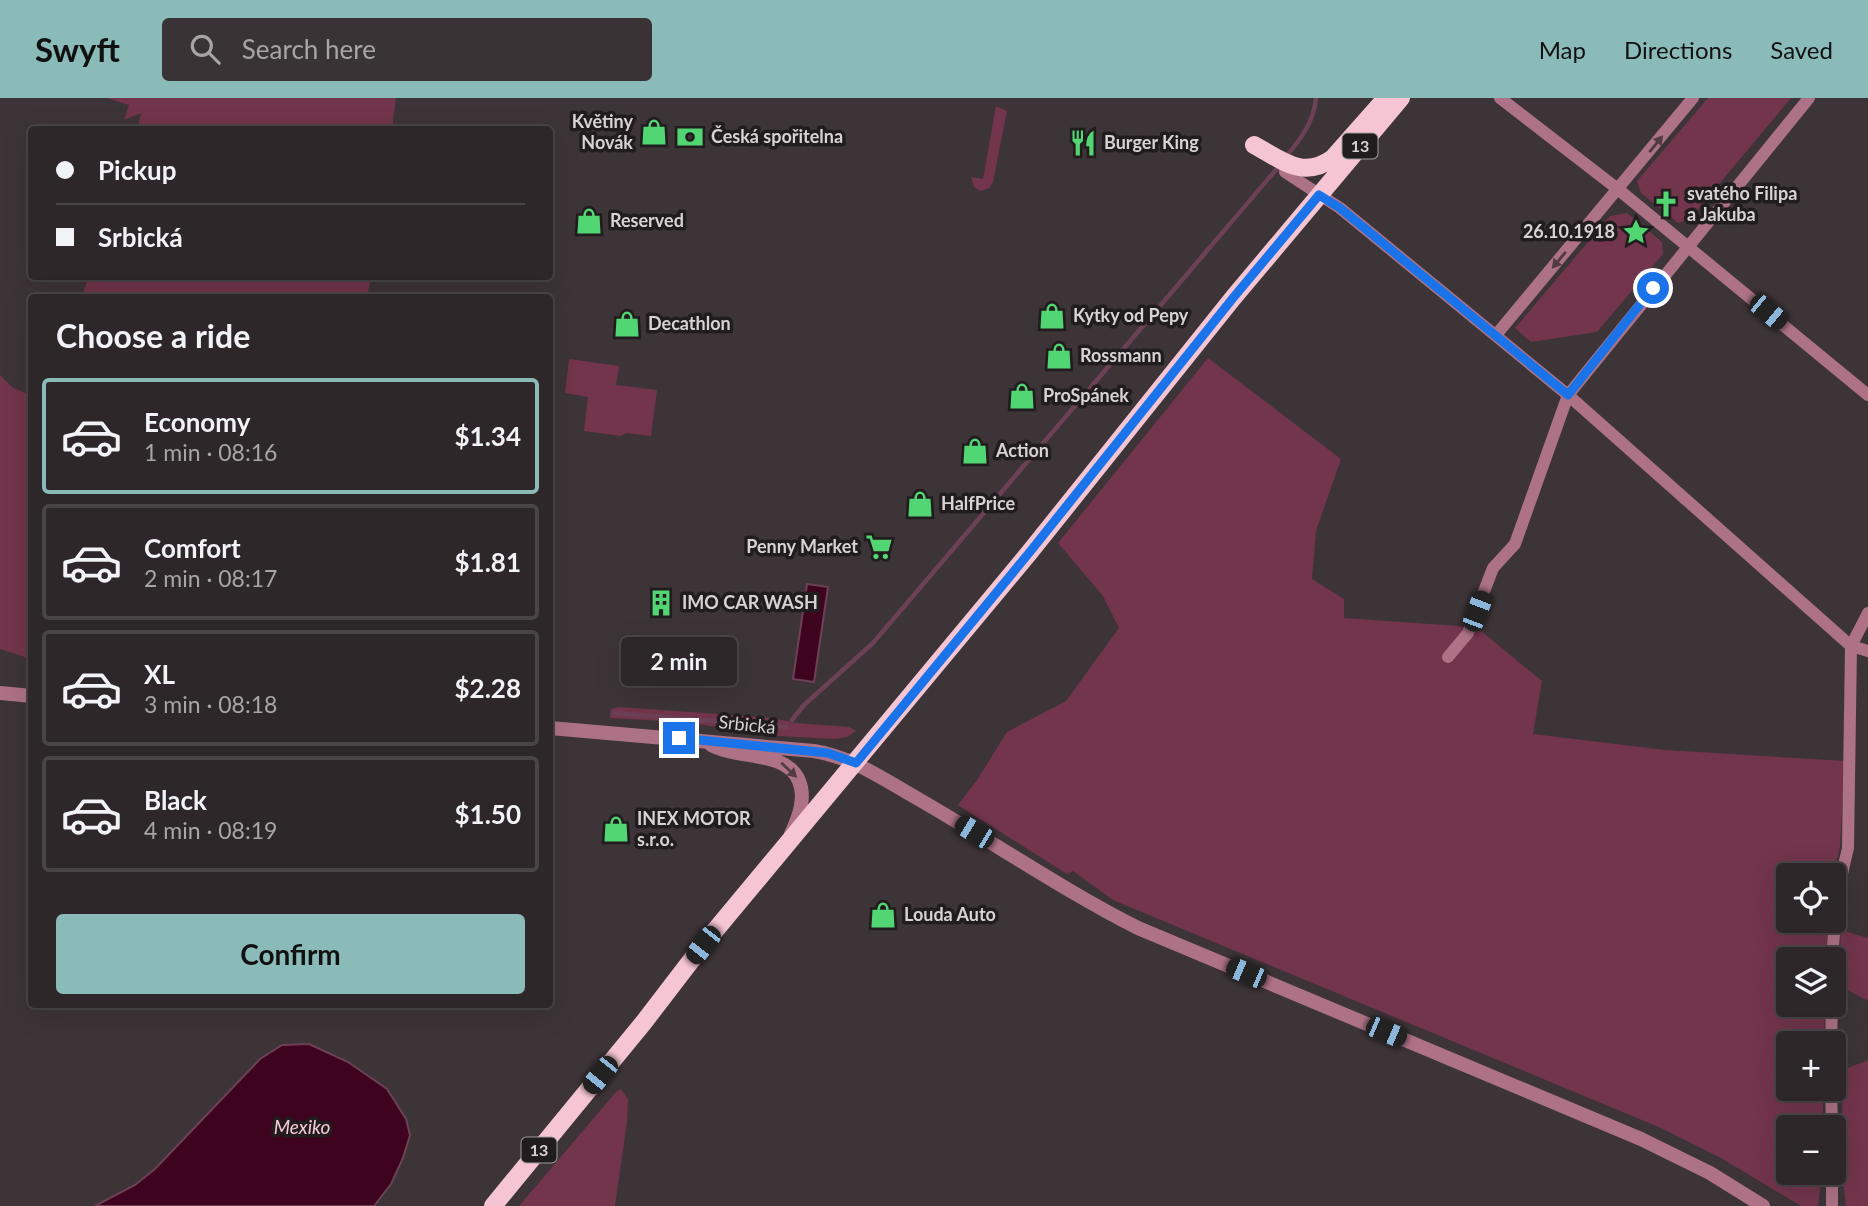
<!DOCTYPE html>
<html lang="en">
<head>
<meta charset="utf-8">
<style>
  :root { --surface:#2e2729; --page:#3a3335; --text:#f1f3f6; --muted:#a7a5a8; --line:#494446; --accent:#8bbbb9 }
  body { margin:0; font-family:Lato,sans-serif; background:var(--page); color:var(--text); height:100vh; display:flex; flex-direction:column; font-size:26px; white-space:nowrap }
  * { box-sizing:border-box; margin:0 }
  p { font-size:23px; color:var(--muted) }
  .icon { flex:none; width:38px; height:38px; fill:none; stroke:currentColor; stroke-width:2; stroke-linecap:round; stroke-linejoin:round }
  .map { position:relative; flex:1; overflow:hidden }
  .details { position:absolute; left:28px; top:196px; width:525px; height:714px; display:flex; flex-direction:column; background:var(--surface); border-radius:7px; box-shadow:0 7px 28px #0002,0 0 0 2px var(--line) }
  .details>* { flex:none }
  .guide { position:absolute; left:28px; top:28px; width:525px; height:154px; border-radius:7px; box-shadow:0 7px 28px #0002,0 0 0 2px var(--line); display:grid; align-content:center; height:154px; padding:0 28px; background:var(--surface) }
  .fabs { position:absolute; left:1776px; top:765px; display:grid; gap:14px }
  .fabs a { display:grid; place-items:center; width:70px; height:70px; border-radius:7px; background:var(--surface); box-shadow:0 7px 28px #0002,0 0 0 2px var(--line); font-size:35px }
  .end { position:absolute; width:32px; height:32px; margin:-16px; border:9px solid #1a73e8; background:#fff; box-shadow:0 0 0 4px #fff }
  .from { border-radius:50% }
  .bubble { position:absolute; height:49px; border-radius:7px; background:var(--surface); box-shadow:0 7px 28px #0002,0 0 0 2px var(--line); font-size:23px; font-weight:700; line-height:49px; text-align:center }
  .car { position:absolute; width:21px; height:42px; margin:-21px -10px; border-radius:9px; box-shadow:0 0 5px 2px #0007; background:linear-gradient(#222 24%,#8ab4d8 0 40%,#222 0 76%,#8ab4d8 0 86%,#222 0) }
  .guide b { display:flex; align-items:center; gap:24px; height:66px; font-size:26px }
  .guide b+b { border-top:2px solid var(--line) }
  .guide i { width:18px; height:18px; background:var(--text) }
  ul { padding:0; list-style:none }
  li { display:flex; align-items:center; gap:21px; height:116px; margin:0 14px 10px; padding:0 14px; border:4px solid var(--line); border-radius:7px }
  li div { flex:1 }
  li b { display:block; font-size:26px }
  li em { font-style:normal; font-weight:700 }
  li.active { border-color:var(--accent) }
  li>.icon { width:63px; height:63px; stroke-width:1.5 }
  h2 { padding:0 28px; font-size:32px; line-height:84px }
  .action { display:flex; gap:14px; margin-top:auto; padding:14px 28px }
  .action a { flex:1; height:80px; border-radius:7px; background:var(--accent); color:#111; font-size:28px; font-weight:700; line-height:80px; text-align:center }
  header { display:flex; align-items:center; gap:42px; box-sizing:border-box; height:98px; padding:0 35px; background:var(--accent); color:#111 }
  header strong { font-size:33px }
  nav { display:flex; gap:38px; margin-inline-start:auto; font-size:24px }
  .search { width:490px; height:63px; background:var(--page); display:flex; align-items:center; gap:18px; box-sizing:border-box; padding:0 24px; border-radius:7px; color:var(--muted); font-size:26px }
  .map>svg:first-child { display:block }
  .green { fill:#72354b }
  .water { fill:#3e031f; stroke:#6c4155; stroke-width:2 }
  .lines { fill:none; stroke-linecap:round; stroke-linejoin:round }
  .stream { stroke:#6c4155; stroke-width:4.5 }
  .minor { stroke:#ad7285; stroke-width:12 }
  .tertiary { stroke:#ad7285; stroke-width:14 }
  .primary { stroke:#f6c5d3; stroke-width:18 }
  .oneway { fill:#523b42 }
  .route { stroke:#1a73e8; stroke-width:9 }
  .labels { text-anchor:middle; stroke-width:7; stroke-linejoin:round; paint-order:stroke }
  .shield { fill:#211d1e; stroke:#a19c9d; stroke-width:2 }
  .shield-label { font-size:16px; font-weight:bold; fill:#d8d2d4 }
  .poi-label { font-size:18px; font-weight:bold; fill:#d8d2d4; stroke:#211d1e; text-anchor:start }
  .street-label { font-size:18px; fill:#d8d2d4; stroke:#211d1e }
  .water-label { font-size:19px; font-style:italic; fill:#f9c8d6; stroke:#211d1e }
</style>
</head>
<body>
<header>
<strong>Swyft</strong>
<div class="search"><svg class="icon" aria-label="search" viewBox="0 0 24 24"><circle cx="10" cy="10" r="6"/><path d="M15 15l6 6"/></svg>Search here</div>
<nav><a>Map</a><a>Directions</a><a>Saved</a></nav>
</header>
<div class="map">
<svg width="1868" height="1108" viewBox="0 0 1868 1108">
  <rect width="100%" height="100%" fill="#3d3437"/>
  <path class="green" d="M 107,0 L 396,0 L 392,31 L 137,32 L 141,15 L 124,22 L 129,7 Z
    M 1708,0 L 1791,0 L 1689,122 L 1678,125 L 1641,95 L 1637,83 Z
    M 996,8 L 1007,13 L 993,84 L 989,90 L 981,93 L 974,89 L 971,79 L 983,81 Z
    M 1627,115 L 1662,144 L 1663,156 L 1597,234 L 1531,244 L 1515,230 L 1610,118 Z
    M 88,179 L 88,178 L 371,179 L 367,199 L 82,199 Z
    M 1208,260 L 1341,361 L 1316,433 L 1312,481 L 1344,501 L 1344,520 L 1459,528 L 1481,533 L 1542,583 L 1533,636 L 1665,652 L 1845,663 L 1840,749 L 1833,777 L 1788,777 L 1788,822 L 1828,823 L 1827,861 L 1788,861 L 1788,906 L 1825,907 L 1824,945 L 1788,945 L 1788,990 L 1823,991 L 1823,1029 L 1788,1029 L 1788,1074 L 1822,1075 L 1818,1108 L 1801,1108 L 1721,1060 L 1661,1030 L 1113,802 L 1073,773 L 1067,776 L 958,707 L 977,682 L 1007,634 L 1066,603 L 1119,530 L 1103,498 L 1058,445 Z
    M 569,261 L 619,268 L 616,287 L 657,292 L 651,338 L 626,335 L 621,338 L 584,333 L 588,299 L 565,295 Z
    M 0,277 L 13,290 L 31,297 L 31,561 L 0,551 Z
    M 619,609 L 773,620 L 796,625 L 849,629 L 856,633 L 847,639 L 836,641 L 778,638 L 684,624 L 610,620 L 611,611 Z
    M 1840,832 L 1868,840 L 1868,903 L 1842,889 Z
    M 1868,962 L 1868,1108 L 1846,1108 L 1841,1067 L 1843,972 Z
    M 621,991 L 628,1001 L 627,1024 L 615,1108 L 519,1108 L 616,994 Z"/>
  <path class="water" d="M 807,486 L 828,489 L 814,584 L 793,581 Z
    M 309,946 L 348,964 L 387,991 L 406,1021 L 410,1037 L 403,1060 L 391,1086 L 374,1108 L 95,1108 L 135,1087 L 155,1071 L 260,961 L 282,947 Z"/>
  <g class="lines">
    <path class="stream" d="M 1285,60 C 1300,42 1314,24 1316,0
      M 615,615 L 787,629
      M 792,622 L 804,607 L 873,545 L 1280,67"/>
    <path class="minor" d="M 1500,0 L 1619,92 L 1868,297
      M 1285,74 L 1340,110 L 1568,297 L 1851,548 L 1868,553
      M 1496,237 L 1693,0
      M 1448,559 L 1468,535 L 1493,470 L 1515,446 L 1568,297 L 1809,0
      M 1832,861 L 1837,797 L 1848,750 L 1851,548 L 1868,515
      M 1831,945 L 1832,906
      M 1831,990 L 1832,1029
      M 1832,1074 L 1832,1108"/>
    <path class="tertiary" d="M 0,595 L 32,598
      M 550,630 L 814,653 C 853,659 886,683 920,702 C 993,744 1063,792 1138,830 L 1641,1041 L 1710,1075 L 1763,1108
      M 711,647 C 738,662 787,652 799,683 C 806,700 799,719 791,736"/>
    <path class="primary" d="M 1254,47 C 1282,62 1303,82 1333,60 L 1386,0
      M 493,1108 L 644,924 L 703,847 L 1029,455 L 1233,200 L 1401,0"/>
  </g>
  <defs><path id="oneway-solid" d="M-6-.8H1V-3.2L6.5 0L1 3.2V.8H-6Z" transform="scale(1.75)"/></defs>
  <g class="oneway">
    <use href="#oneway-solid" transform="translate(1656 46) rotate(-51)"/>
    <use href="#oneway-solid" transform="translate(1559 162) rotate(130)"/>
    <use href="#oneway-solid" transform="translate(789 672) rotate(43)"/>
  </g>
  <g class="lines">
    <path class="route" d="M 679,640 L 828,655 L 856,665 L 1029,455 L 1233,200 L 1319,97 L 1340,110 L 1568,297 L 1653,190"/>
  </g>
  <defs>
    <g id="shop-bare" transform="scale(2.1)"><path d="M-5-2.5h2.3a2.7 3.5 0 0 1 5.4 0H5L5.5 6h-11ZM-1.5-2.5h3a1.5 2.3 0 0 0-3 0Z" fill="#52d673" stroke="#211d1e" stroke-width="2.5" paint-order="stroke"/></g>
    <g id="bank-bare" transform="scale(2.1)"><path d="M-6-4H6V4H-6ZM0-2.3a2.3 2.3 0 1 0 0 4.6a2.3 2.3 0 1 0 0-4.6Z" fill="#52d673" stroke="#211d1e" stroke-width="2.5" paint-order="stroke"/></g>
    <g id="restaurant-bare" transform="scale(2.1)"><path d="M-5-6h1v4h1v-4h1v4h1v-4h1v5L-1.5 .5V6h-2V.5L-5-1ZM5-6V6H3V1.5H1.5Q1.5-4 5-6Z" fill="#52d673" stroke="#211d1e" stroke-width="2.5" paint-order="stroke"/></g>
    <g id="church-bare" transform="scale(2.1)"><path d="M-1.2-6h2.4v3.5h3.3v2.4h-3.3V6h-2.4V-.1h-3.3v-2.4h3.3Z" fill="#52d673" stroke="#211d1e" stroke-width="2.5" paint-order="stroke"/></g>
    <g id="sight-bare" transform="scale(2.1)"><path d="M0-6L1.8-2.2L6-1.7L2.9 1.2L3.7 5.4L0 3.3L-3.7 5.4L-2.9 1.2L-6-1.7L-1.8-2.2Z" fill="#52d673" stroke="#211d1e" stroke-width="2.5" paint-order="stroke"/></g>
    <g id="supermarket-bare" transform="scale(2.1)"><path d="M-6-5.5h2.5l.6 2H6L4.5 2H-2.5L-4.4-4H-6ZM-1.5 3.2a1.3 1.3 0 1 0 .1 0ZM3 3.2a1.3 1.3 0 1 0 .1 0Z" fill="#52d673" stroke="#211d1e" stroke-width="2.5" paint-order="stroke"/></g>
    <g id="building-bare" transform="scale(2.1)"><path d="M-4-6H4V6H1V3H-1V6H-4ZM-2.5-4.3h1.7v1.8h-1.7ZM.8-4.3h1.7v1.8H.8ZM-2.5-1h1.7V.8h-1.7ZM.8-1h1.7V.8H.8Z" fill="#52d673" stroke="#211d1e" stroke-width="2.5" paint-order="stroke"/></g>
  </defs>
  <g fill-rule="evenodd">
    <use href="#shop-bare" x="654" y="34"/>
    <use href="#bank-bare" x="690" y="39"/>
    <use href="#restaurant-bare" x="1083" y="45"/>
    <use href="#church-bare" x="1666" y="106"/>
    <use href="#shop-bare" x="589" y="123"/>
    <use href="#sight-bare" x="1636" y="134"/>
    <use href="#shop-bare" x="1052" y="218"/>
    <use href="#shop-bare" x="627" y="226"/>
    <use href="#shop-bare" x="1059" y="258"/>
    <use href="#shop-bare" x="1022" y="298"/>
    <use href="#shop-bare" x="975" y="353"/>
    <use href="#shop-bare" x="920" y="406"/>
    <use href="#supermarket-bare" x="879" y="449"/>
    <use href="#building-bare" x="661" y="505"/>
    <use href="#shop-bare" x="616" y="731"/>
    <use href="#shop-bare" x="883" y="817"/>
  </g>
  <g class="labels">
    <g class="shield">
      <rect x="1342.5" y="35.5" width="35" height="25" rx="5"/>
      <rect x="521.5" y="1039.5" width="35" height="25" rx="5"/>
    </g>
    <g class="shield-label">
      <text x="1360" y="54">13</text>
      <text x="539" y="1058">13</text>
    </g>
    <g class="poi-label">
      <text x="633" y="30" text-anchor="end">Květiny<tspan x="633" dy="21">Novák</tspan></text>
      <text x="711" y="45">Česká spořitelna</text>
      <text x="1104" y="51">Burger King</text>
      <text x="1687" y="102">svatého Filipa<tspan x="1687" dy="21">a Jakuba</tspan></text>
      <text x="610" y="129">Reserved</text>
      <text x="1615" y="140" text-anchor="end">26.10.1918</text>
      <text x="1073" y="224">Kytky od Pepy</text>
      <text x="648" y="232">Decathlon</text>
      <text x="1080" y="264">Rossmann</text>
      <text x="1043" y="304">ProSpánek</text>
      <text x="996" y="359">Action</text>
      <text x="941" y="412">HalfPrice</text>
      <text x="858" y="455" text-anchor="end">Penny Market</text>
      <text x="682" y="511">IMO CAR WASH</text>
      <text x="637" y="727">INEX MOTOR<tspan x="637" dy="21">s.r.o.</tspan></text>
      <text x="904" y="823">Louda Auto</text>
    </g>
    <g class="street-label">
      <text transform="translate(747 627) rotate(6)" y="6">Srbická</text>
    </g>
    <g class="water-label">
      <text x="302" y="1036">Mexiko</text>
    </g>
  </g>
</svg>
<div class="fabs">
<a><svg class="icon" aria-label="locate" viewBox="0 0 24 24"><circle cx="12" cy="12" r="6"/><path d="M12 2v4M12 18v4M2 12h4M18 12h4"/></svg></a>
<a><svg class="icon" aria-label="layers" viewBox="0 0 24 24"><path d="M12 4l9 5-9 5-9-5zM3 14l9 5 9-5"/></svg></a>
<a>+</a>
<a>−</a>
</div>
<i class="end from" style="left:1653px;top:190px"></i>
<i class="end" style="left:679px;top:640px"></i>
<div class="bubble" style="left:621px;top:539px;width:116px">2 min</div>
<i class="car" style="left:1768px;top:214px;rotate:130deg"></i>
<i class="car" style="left:1477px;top:513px;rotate:21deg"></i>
<i class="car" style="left:974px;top:734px;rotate:301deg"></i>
<i class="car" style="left:703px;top:847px;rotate:218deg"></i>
<i class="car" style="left:1246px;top:875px;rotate:293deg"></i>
<i class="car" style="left:1386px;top:934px;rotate:113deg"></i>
<i class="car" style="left:600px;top:977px;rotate:219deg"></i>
<div class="guide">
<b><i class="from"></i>Pickup</b>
<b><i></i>Srbická</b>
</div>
<section class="details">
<h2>Choose a ride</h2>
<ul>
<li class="active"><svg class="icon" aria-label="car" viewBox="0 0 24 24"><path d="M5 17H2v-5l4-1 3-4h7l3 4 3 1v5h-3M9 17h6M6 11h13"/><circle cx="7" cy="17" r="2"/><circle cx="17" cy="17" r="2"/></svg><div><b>Economy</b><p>1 min · 08:16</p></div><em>$1.34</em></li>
<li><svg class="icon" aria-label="car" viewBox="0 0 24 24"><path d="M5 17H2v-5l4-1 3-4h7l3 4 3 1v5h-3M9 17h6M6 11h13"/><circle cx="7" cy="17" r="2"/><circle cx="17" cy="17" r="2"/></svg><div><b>Comfort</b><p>2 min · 08:17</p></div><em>$1.81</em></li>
<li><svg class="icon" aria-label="car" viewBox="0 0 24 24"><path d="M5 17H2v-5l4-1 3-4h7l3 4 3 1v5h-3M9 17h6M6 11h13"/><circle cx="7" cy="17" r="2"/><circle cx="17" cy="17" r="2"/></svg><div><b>XL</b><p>3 min · 08:18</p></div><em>$2.28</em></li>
<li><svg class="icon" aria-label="car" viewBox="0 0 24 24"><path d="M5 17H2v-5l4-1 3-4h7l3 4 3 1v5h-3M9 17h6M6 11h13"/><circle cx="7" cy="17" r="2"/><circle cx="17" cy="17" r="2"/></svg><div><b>Black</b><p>4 min · 08:19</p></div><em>$1.50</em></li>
</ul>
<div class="action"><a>Confirm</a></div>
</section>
</div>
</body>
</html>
